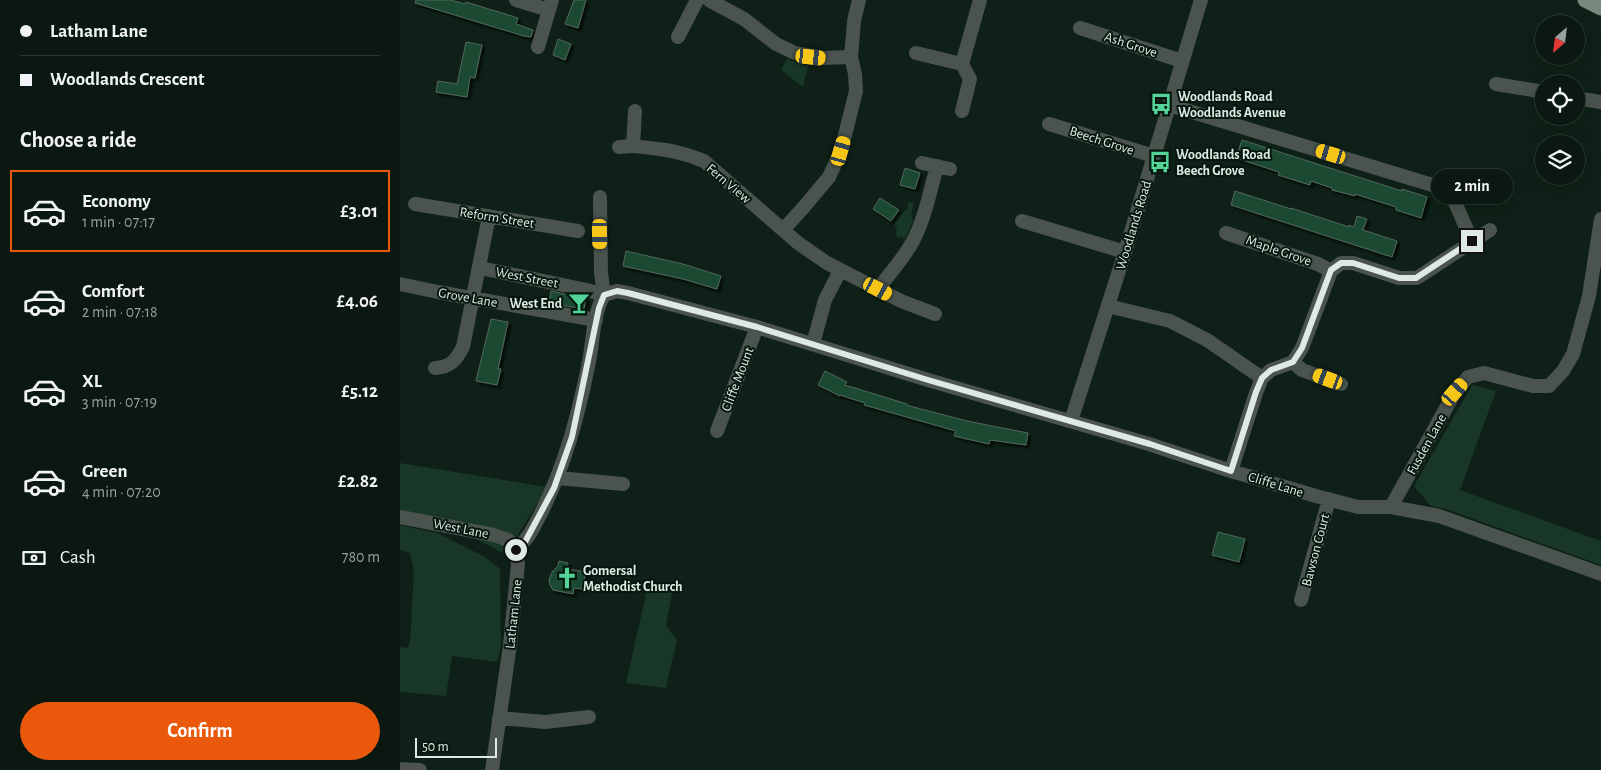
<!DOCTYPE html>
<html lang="en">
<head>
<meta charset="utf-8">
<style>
  :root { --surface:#0a1811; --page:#18251f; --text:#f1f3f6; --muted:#99a09f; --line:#2a3731; --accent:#ea580c }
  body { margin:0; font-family:"Alegreya Sans",sans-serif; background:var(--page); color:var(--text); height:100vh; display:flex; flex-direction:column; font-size:19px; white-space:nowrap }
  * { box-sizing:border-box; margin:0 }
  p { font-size:16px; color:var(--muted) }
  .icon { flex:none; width:28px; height:28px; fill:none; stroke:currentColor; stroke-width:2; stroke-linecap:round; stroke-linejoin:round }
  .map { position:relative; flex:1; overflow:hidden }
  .panel { display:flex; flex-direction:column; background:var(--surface); width:400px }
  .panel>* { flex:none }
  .guide { display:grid; align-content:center; height:110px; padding:0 20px; background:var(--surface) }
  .needle { width:32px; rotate:208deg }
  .buttons { position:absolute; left:1135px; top:15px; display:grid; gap:10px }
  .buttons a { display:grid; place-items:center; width:50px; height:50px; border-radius:50%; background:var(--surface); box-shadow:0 5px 20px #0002,0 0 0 1px var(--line); font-size:25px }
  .scale { position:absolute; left:15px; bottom:12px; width:82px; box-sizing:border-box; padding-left:5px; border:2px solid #dde9e2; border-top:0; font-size:14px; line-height:18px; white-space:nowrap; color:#dde9e2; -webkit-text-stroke:4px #05170e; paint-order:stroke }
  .end { position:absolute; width:22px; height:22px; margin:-11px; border:6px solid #dde9e2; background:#111; box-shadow:0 0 0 2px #111 }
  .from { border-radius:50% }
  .bubble { position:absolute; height:35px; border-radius:18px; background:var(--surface); box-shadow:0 5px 20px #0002,0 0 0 1px var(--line); font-size:16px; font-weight:700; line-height:35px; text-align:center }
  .car { position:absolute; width:15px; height:30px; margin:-15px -8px; border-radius:6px; box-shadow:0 0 4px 1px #0007; background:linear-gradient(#f5c518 24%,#345 0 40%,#f5c518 0 76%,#345 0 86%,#f5c518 0) }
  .guide b { display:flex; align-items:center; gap:18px; height:48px; font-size:19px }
  .guide b+b { border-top:1px solid var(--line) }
  .guide i { width:12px; height:12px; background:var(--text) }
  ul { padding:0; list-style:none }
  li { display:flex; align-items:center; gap:15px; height:82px; margin:0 10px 8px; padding:0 10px; border:2px solid transparent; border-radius:0px }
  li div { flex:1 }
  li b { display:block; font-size:19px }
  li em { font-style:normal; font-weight:700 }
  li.current { border-color:var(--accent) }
  li>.icon { width:45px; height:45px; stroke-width:1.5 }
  h2 { padding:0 20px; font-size:22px; line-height:60px }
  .pay { display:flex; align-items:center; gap:12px; height:55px; padding:0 20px; font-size:19px }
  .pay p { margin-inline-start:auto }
  .primary-button { display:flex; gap:10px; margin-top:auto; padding:10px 20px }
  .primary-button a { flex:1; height:58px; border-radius:30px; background:var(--accent); color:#fff; font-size:20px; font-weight:700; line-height:58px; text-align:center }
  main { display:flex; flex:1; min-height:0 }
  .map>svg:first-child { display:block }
  .green { fill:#193728 }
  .building { fill:#1a4a33; stroke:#52675b; filter:url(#shadow) }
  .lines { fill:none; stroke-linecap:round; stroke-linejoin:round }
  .minor { stroke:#4a534d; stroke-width:14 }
  .primary { stroke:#77897e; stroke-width:15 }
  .route { stroke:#dde9e2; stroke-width:6 }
  .labels { text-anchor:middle; stroke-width:4; stroke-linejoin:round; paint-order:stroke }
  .street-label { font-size:14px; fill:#dde9e2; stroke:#05170e }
  .poi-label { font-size:14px; font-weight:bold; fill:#dde9e2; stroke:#05170e; text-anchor:start }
</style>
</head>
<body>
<main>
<section class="panel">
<div class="guide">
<b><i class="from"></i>Latham Lane</b>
<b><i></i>Woodlands Crescent</b>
</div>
<h2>Choose a ride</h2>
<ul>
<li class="current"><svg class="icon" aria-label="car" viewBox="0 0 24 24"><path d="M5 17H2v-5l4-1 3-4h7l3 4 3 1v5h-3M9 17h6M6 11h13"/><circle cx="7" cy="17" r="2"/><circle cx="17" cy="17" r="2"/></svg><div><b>Economy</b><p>1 min · 07:17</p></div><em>£3.01</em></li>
<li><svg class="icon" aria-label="car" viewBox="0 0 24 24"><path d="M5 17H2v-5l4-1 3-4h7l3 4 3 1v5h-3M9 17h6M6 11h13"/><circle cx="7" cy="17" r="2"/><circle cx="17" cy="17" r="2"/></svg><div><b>Comfort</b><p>2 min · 07:18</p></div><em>£4.06</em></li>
<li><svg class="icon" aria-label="car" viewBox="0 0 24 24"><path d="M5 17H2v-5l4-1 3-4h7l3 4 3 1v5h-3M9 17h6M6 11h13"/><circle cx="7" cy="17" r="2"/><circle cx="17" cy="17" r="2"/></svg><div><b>XL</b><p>3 min · 07:19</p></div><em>£5.12</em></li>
<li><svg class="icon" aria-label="car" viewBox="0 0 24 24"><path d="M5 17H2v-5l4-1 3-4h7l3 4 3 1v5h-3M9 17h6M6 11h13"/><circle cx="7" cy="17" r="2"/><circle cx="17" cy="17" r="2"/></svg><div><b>Green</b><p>4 min · 07:20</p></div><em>£2.82</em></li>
</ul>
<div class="pay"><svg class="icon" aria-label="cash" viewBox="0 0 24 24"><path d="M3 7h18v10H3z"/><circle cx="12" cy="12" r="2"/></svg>Cash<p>780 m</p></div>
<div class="primary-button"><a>Confirm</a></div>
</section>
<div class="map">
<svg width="1201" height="770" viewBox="0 0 1201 770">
  <defs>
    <filter id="shadow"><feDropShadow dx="3" dy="3" stdDeviation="1" flood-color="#0009"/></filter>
  </defs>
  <rect width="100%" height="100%" fill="#0e2017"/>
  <path class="green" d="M 387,59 L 408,66 L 403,87 L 381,70 Z
    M 509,202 L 514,203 L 511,216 L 513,221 L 504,240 L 502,236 L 499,238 L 495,235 L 497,230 L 494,224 L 500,215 L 508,208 L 507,205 Z
    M 1072,385 L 1096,391 L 1060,490 L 1201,541 L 1201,565 L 1046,509 L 1031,506 L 1014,486 Z
    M 0,463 L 147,487 L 106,555 L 45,522 L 0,511 Z
    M 0,525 L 37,533 L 85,557 L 100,569 L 101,645 L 97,662 L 52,656 L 46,696 L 0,692 L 0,647 L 8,648 C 12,633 11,620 12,604 C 13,584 16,573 10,553 L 0,550 Z
    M 249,581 L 273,587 L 266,626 L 277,640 L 266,688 L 226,683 Z"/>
  <path class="building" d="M 16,0 L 51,0 L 65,4 L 66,2 L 115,17 L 118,18 L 116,24 L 133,30 L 131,37 L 124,36 L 15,3 Z
    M 174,0 L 186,0 L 178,28 L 165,24 Z
    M 158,39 L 171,44 L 165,60 L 153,55 Z
    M 66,42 L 82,45 L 75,78 L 70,77 L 67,97 L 36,92 L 38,81 L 57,84 Z
    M 842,140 L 1002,191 L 1002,189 L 1027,197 L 1021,218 L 996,210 L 996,207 L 955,194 L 955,196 L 932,190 L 932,188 L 911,181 L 910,185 L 878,175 L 879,172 L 836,158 Z
    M 505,168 L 520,173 L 515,189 L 500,185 Z
    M 835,191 L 891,209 L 891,208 L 949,227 L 949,225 L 954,227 L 957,216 L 967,219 L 963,230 L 997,241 L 992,257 L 831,205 Z
    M 480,198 L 499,210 L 491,221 L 473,209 Z
    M 226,251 L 283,264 L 321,276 L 317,289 L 283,279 L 223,266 Z
    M 151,291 L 186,299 L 184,309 L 149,303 Z
    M 91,319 L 108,322 L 98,369 L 101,369 L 97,385 L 76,381 Z
    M 425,371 L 447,382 L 445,385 L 507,404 L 506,405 L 567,421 L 628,433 L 626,445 L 590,440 L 589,444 L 554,436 L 556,431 L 464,405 L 465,403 L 440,395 L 440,396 L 418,385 Z
    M 818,532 L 845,539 L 839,562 L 812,555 Z
    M 159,561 L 168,563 L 167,569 L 186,572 L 182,589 L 174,588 L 173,594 L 153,590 L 150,585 L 149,580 L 152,572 L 158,566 Z"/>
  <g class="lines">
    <path class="minor" d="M 116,0 L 149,10
      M 309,0 L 344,19 L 376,44 L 395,53 L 423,58 L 451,57
      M 680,28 L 782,61
      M 278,37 L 297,0
      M 138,47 L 152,0
      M 516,53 L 562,64
      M 1096,84 L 1144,92
      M 1176,98 L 1201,102
      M 769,105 L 1039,187 L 1053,198 L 1072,241
      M 235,111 L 233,146 C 260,149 278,150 304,161 L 398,243 L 427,263 L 501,301 L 535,314
      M 562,111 L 570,79 L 562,64 L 580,0
      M 649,124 L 754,156
      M 219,147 L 233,146
      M 522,163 L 550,169
      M 200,197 L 201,273 L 204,295
      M 15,204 L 178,231
      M 622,221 L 725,252
      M 383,230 L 403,208 L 429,177 L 441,151 L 456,91 L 455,74 L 451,57 L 454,21 L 459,0
      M 826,233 L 918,264 L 931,271
      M 80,268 L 187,290 L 204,295
      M 0,284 L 38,292 L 196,320
      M 478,289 C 490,273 504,258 513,241 C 525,218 530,191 537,166
      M 204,295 L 217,291 L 228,293 L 357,327 L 528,380 L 749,444 L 831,471 L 916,496 L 958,507 L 991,507 L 1039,516 L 1201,574
      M 708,306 L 770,321 L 807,340 L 862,378
      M 413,344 L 425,300 L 440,271
      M 893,362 L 902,370 L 941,384
      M 35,368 C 51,367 56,360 63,347 L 89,216
      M 671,421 L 725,252 L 801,0
      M 317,431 L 357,327
      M 831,471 L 856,393 L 862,378 L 871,370 L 893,362 L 902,348 L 931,271 L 941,263 L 953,263 L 999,278 L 1017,278 L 1090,230
      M 158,478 L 223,484
      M 991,507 L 1055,392 L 1068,377 L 1084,373 L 1133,386 L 1149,386 L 1163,371 L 1173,354 L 1189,296 L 1201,219
      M 0,517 L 94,535 L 108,540 L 113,544 L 116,549 L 118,564 L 110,645 L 92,770
      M 116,549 C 128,540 133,528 140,515 C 165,466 178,416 189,362 C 193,341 193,314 204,295
      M 901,600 L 929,499
      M 99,718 L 145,722 L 189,717
      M 0,769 L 20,770"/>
    <path class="primary" d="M 1185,0 L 1201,8"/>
  </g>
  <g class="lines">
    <path class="route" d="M 116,550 L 125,542 L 154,488 L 172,437 L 199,308 L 204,295 L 217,291 L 228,293 L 357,327 L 528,380 L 750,444 L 831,471 L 856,392 L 862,378 L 871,370 L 893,362 L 902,348 L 931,270 L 941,263 L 953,263 L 999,278 L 1016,278 L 1072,241"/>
  </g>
  <defs>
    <g id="bus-bare" transform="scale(1.725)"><path d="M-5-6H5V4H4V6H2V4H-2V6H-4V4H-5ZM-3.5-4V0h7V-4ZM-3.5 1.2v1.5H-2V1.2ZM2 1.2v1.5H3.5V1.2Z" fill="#53d396" stroke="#05170e" stroke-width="2.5" paint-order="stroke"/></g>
    <g id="bar-bare" transform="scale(1.725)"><path d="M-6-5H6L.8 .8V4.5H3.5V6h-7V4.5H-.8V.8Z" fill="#53d396" stroke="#05170e" stroke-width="2.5" paint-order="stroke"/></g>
    <g id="church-bare" transform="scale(1.725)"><path d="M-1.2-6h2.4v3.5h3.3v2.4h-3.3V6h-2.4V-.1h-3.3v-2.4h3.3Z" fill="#53d396" stroke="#05170e" stroke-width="2.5" paint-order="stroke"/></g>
  </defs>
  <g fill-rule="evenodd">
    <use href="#bus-bare" x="761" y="104"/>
    <use href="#bus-bare" x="760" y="162"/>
    <use href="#bar-bare" x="179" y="303"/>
    <use href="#church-bare" x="167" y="578"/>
  </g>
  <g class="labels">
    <g class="street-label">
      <text transform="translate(731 44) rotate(18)" y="5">Ash Grove</text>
      <text transform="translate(702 140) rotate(18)" y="5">Beech Grove</text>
      <text transform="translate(329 183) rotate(40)" y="5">Fern View</text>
      <text transform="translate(97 217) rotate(9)" y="5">Reform Street</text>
      <text transform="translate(733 225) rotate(-73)" y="5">Woodlands Road</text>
      <text transform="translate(879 250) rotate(19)" y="5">Maple Grove</text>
      <text transform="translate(127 277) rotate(11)" y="5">West Street</text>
      <text transform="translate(68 297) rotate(10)" y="5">Grove Lane</text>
      <text transform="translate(337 379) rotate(-69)" y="5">Cliffe Mount</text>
      <text transform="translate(1026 444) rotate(-61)" y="5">Fusden Lane</text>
      <text transform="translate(876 484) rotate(17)" y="5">Cliffe Lane</text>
      <text transform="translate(61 528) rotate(11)" y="5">West Lane</text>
      <text transform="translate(915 550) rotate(-75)" y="5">Bawson Court</text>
      <text transform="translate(113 614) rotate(-84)" y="5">Latham Lane</text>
    </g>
    <g class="poi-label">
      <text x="778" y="101">Woodlands Road<tspan x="778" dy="16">Woodlands Avenue</tspan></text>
      <text x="776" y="159">Woodlands Road<tspan x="776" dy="16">Beech Grove</tspan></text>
      <text x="162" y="308" text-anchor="end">West End</text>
      <text x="183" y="575">Gomersal<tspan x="183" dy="16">Methodist Church</tspan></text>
    </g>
  </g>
</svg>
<div class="buttons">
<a><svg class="needle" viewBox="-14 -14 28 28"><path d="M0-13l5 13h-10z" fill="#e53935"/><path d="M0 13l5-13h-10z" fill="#99a09f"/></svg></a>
<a><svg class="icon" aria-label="locate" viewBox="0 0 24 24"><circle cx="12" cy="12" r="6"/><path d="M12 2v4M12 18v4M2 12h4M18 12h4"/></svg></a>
<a><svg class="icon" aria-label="layers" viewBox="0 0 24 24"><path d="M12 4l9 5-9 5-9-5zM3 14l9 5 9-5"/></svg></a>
</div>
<div class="scale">50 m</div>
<i class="end from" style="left:116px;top:550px"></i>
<i class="end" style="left:1072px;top:241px"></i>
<div class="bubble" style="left:1031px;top:169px;width:82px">2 min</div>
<i class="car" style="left:411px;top:57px;rotate:96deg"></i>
<i class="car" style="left:441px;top:151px;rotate:16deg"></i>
<i class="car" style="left:931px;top:154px;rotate:287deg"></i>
<i class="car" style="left:200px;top:234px;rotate:179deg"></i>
<i class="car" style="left:478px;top:289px;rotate:118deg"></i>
<i class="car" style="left:928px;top:379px;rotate:290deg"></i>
<i class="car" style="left:1055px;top:392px;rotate:41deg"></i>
</div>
</main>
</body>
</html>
